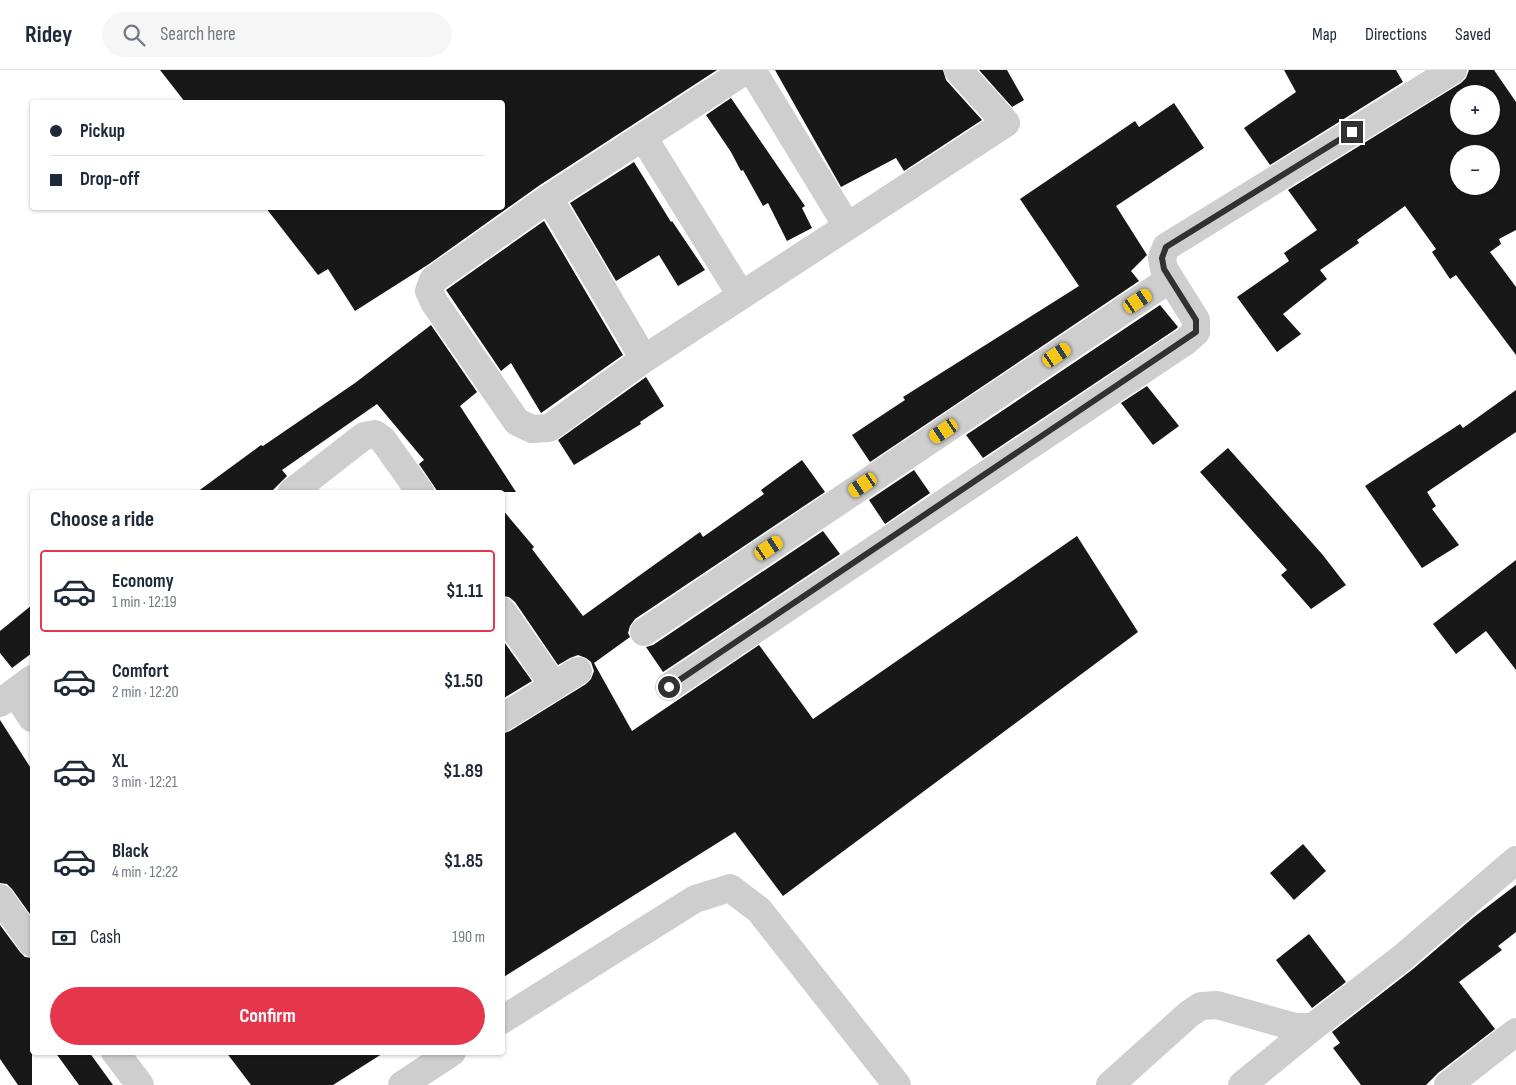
<!DOCTYPE html>
<html lang="en">
<head>
<meta charset="utf-8">
<style>
  :root { --surface:#fff; --page:#f6f6f7; --text:#1f2937; --muted:#747a83; --line:#e0e1e3; --accent:#e5364c }
  body { margin:0; font-family:"Sofia Sans Condensed",sans-serif; background:var(--page); color:var(--text); height:100vh; display:flex; flex-direction:column; font-size:19px; white-space:nowrap }
  * { box-sizing:border-box; margin:0 }
  p { font-size:16px; color:var(--muted) }
  .icon { flex:none; width:28px; height:28px; fill:none; stroke:currentColor; stroke-width:2; stroke-linecap:round; stroke-linejoin:round }
  .map { position:relative; flex:1; overflow:hidden }
  .details { position:absolute; left:30px; top:420px; width:475px; height:565px; display:flex; flex-direction:column; background:var(--surface); border-radius:5px; box-shadow:0 1px 4px #0004 }
  .details>* { flex:none }
  .top-card { position:absolute; left:30px; top:30px; width:475px; height:110px; border-radius:5px; box-shadow:0 1px 4px #0004; display:grid; align-content:center; height:110px; padding:0 20px; background:var(--surface) }
  .fabs { position:absolute; left:1450px; top:15px; display:grid; gap:10px }
  .fabs a { display:grid; place-items:center; width:50px; height:50px; border-radius:50%; background:var(--surface); box-shadow:0 1px 4px #0004; font-size:25px }
  .end { position:absolute; width:22px; height:22px; margin:-11px; border:6px solid #313131; background:#fff; box-shadow:0 0 0 2px #fff }
  .from { border-radius:50% }
  .car { position:absolute; width:15px; height:30px; margin:-15px -8px; border-radius:6px; box-shadow:0 0 4px 1px #0007; background:linear-gradient(#f5c518 24%,#345 0 40%,#f5c518 0 76%,#345 0 86%,#f5c518 0) }
  .top-card b { display:flex; align-items:center; gap:18px; height:48px; font-size:19px }
  .top-card b+b { border-top:1px solid var(--line) }
  .top-card i { width:12px; height:12px; background:var(--text) }
  ul { padding:0; list-style:none }
  li { display:flex; align-items:center; gap:15px; height:82px; margin:0 10px 8px; padding:0 10px; border:2px solid transparent; border-radius:5px }
  li div { flex:1 }
  li b { display:block; font-size:19px }
  li em { font-style:normal; font-weight:700 }
  li.current { border-color:var(--accent) }
  li>.icon { width:45px; height:45px; stroke-width:1.5 }
  h2 { padding:0 20px; font-size:22px; line-height:60px }
  .pay { display:flex; align-items:center; gap:12px; height:55px; padding:0 20px; font-size:19px }
  .pay p { margin-inline-start:auto }
  .primary-button { display:flex; gap:10px; margin-top:auto; padding:10px 20px }
  .primary-button a { flex:1; height:58px; border-radius:30px; background:var(--accent); color:#fff; font-size:20px; font-weight:700; line-height:58px; text-align:center }
  header { display:flex; align-items:center; gap:30px; box-sizing:border-box; height:70px; padding:0 25px; background:var(--surface); border-bottom:1px solid var(--line) }
  header strong { font-size:24px }
  nav { display:flex; gap:28px; margin-inline-start:auto; font-size:18px }
  .search { width:350px; height:45px; background:var(--page); display:flex; align-items:center; gap:12px; box-sizing:border-box; padding:0 18px; border-radius:28px; color:var(--muted); font-size:19px }
  .map>svg:first-child { display:block }
  .building { fill:#181818; fill-rule:evenodd }
  .lines { fill:none; stroke-linecap:round; stroke-linejoin:round }
  .minor { stroke:#cecece; stroke-width:28 }
  .route { stroke:#313131; stroke-width:6 }
</style>
</head>
<body>
<header>
<strong>Ridey</strong>
<div class="search"><svg class="icon" aria-label="search" viewBox="0 0 24 24"><circle cx="10" cy="10" r="6"/><path d="M15 15l6 6"/></svg>Search here</div>
<nav><a>Map</a><a>Directions</a><a>Saved</a></nav>
</header>
<div class="map">
<svg width="1516" height="1015" viewBox="0 0 1516 1015">
  <rect width="100%" height="100%" fill="#fff"/>
  <path class="building" d="M 160,0 L 717,0 L 540,115 L 429,194 L 355,241 L 328,199 L 318,205 L 266,138 L 502,138 L 502,32 L 185,32 Z
    M 775,0 L 943,0 L 946,10 L 982,50 L 904,101 L 896,88 L 841,117 Z
    M 979,0 L 1007,0 L 1024,30 L 1012,37 Z
    M 1284,0 L 1396,0 L 1403,12 L 1270,95 L 1244,58 L 1296,22 Z
    M 1469,0 L 1494,0 L 1516,32 L 1516,160 L 1499,169 L 1501,174 L 1490,182 L 1516,217 L 1516,285 L 1456,205 L 1450,209 L 1432,182 L 1436,179 L 1405,136 L 1357,170 L 1359,173 L 1320,200 L 1327,209 L 1283,244 L 1301,264 L 1277,282 L 1237,227 L 1289,191 L 1284,183 L 1317,160 L 1288,120 L 1461,13 L 1466,8 ZM 1459,24 L 1491,24 L 1491,56 L 1459,56 ZM 1459,84 L 1491,84 L 1491,116 L 1459,116 Z
    M 731,28 L 805,136 L 802,138 L 812,158 L 787,171 L 768,133 L 763,136 L 743,100 L 741,101 L 731,82 L 706,45 Z
    M 1174,33 L 1204,78 L 1116,136 L 1147,185 L 1131,201 L 1139,211 L 870,392 L 852,365 L 905,330 L 903,327 L 1079,216 L 1020,129 L 1135,51 L 1139,57 Z
    M 634,92 L 671,152 L 672,151 L 705,200 L 678,216 L 659,185 L 616,211 L 570,133 Z
    M 544,151 L 623,285 L 541,343 L 511,293 L 501,301 L 446,220 Z
    M 1160,235 L 1178,257 L 1176,259 L 983,388 L 966,365 Z
    M 431,255 L 477,322 L 460,336 L 516,422 L 438,422 L 419,394 L 424,390 L 377,334 L 282,400 L 287,406 L 271,422 L 197,422 L 261,375 L 263,376 L 355,313 Z
    M 646,307 L 664,336 L 640,352 L 641,354 L 574,395 L 558,370 Z
    M 1147,316 L 1179,356 L 1153,375 L 1121,333 Z
    M 1516,320 L 1516,362 L 1427,422 L 1436,436 L 1432,439 L 1459,475 L 1422,498 L 1365,416 L 1460,354 L 1463,358 Z
    M 1228,378 L 1322,484 L 1346,515 L 1311,539 L 1281,505 L 1287,500 L 1200,402 Z
    M 802,390 L 825,422 L 635,549 L 630,556 L 628,563 L 630,567 L 594,593 L 632,661 L 759,575 L 813,649 L 1077,466 L 1138,562 L 783,826 L 735,762 L 502,908 L 502,664 L 510,661 L 586,614 L 591,609 L 594,601 L 591,592 L 586,588 L 578,585 L 570,588 L 558,595 L 515,532 L 509,527 L 502,526 L 502,439 L 534,477 L 532,479 L 583,546 L 700,462 L 703,467 L 764,424 L 761,420 Z
    M 914,400 L 930,423 L 885,454 L 869,430 Z
    M 823,461 L 840,484 L 663,602 L 646,577 L 653,575 Z
    M 1516,490 L 1516,600 L 1486,561 L 1456,584 L 1433,554 Z
    M 32,535 L 32,583 L 12,598 L 0,583 L 0,561 Z
    M 502,569 L 532,611 L 502,629 Z
    M 0,650 L 32,700 L 32,847 L 12,819 L 7,814 L 0,813 Z
    M 1303,774 L 1326,801 L 1294,830 L 1270,803 Z
    M 1516,815 L 1516,862 L 1498,876 L 1502,880 L 1459,912 L 1495,959 L 1438,1003 L 1426,1015 L 1361,1015 L 1333,978 L 1340,973 L 1332,962 L 1413,899 L 1474,847 Z
    M 0,855 L 20,882 L 25,887 L 32,888 L 32,1015 L 18,1015 L 0,989 Z
    M 1309,864 L 1346,912 L 1312,938 L 1276,890 Z
    M 55,982 L 89,982 L 113,1015 L 79,1015 Z
    M 226,982 L 385,982 L 333,1015 L 251,1015 Z"/>
  <g class="lines">
    <path class="minor" d="M 746,0 L 549,128 L 433,210 L 429,221 L 434,232 L 517,352 L 532,359 L 549,358 L 644,289 L 1006,53 L 958,0
      M 752,0 L 847,156
      M 643,67 L 741,225
      M 549,128 L 644,289
      M 292,422 L 364,366 L 375,364 L 383,370 L 420,422
      M 502,541 L 554,616
      M 644,562 L 1170,209
      M 669,617 L 1186,271 L 1196,262 L 1196,250 L 1164,199 L 1162,188 L 1166,177 L 1453,0
      M 15,622 L 32,648
      M 0,633 L 32,609
      M 502,648 L 578,601
      M 0,828 L 32,873
      M 502,950 L 695,829 L 730,818 L 759,840 L 897,1015
      M 115,982 L 140,1015
      M 402,1015 L 452,982
      M 1110,1015 L 1189,944 L 1201,936 L 1217,935 L 1295,957 L 1313,957
      M 1242,1015 L 1313,957 L 1403,887 L 1516,790
      M 1448,1015 L 1516,962"/>
  </g>
  <g class="lines">
    <path class="route" d="M 669,617 L 1196,262 L 1196,250 L 1164,199 L 1162,188 L 1166,177 L 1352,62"/>
  </g>
</svg>
<div class="fabs">
<a>+</a>
<a>−</a>
</div>
<i class="end from" style="left:669px;top:617px"></i>
<i class="end" style="left:1352px;top:62px"></i>
<i class="car" style="left:1138px;top:231px;rotate:56deg"></i>
<i class="car" style="left:1057px;top:285px;rotate:56deg"></i>
<i class="car" style="left:944px;top:361px;rotate:236deg"></i>
<i class="car" style="left:863px;top:415px;rotate:236deg"></i>
<i class="car" style="left:769px;top:478px;rotate:56deg"></i>
<div class="top-card">
<b><i class="from"></i>Pickup</b>
<b><i></i>Drop-off</b>
</div>
<section class="details">
<h2>Choose a ride</h2>
<ul>
<li class="current"><svg class="icon" aria-label="car" viewBox="0 0 24 24"><path d="M5 17H2v-5l4-1 3-4h7l3 4 3 1v5h-3M9 17h6M6 11h13"/><circle cx="7" cy="17" r="2"/><circle cx="17" cy="17" r="2"/></svg><div><b>Economy</b><p>1 min · 12:19</p></div><em>$1.11</em></li>
<li><svg class="icon" aria-label="car" viewBox="0 0 24 24"><path d="M5 17H2v-5l4-1 3-4h7l3 4 3 1v5h-3M9 17h6M6 11h13"/><circle cx="7" cy="17" r="2"/><circle cx="17" cy="17" r="2"/></svg><div><b>Comfort</b><p>2 min · 12:20</p></div><em>$1.50</em></li>
<li><svg class="icon" aria-label="car" viewBox="0 0 24 24"><path d="M5 17H2v-5l4-1 3-4h7l3 4 3 1v5h-3M9 17h6M6 11h13"/><circle cx="7" cy="17" r="2"/><circle cx="17" cy="17" r="2"/></svg><div><b>XL</b><p>3 min · 12:21</p></div><em>$1.89</em></li>
<li><svg class="icon" aria-label="car" viewBox="0 0 24 24"><path d="M5 17H2v-5l4-1 3-4h7l3 4 3 1v5h-3M9 17h6M6 11h13"/><circle cx="7" cy="17" r="2"/><circle cx="17" cy="17" r="2"/></svg><div><b>Black</b><p>4 min · 12:22</p></div><em>$1.85</em></li>
</ul>
<div class="pay"><svg class="icon" aria-label="cash" viewBox="0 0 24 24"><path d="M3 7h18v10H3z"/><circle cx="12" cy="12" r="2"/></svg>Cash<p>190 m</p></div>
<div class="primary-button"><a>Confirm</a></div>
</section>
</div>
</body>
</html>
